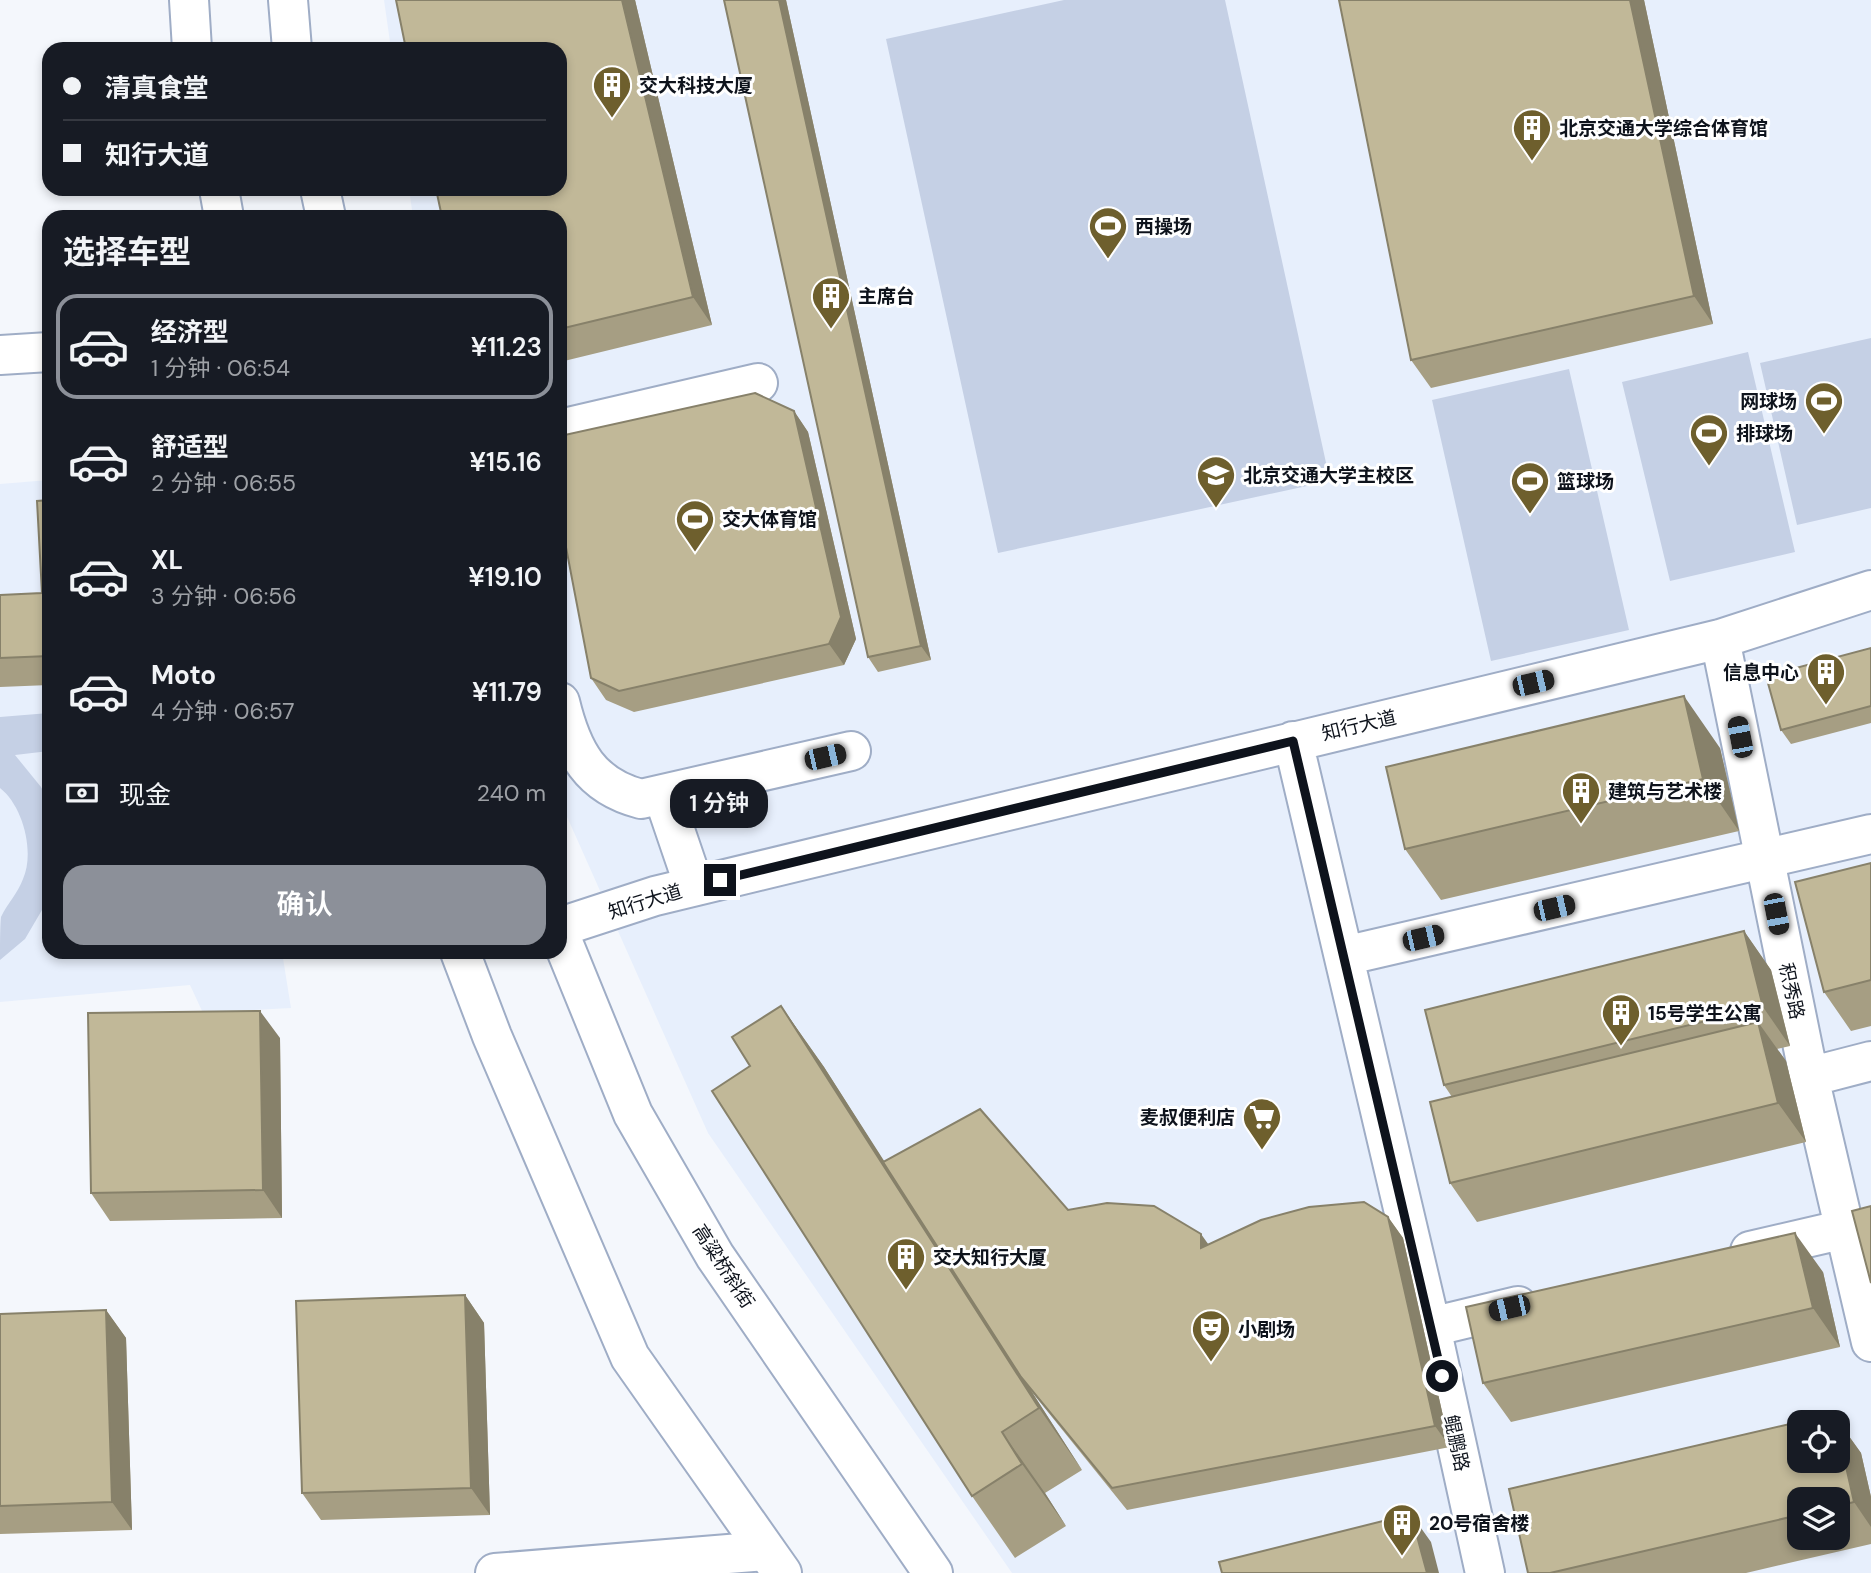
<!DOCTYPE html>
<html lang="zh">
<head>
<meta charset="utf-8">
<style>
  :root { --surface:#171b24; --page:#242831; --text:#f1f3f6; --muted:#9ea1a6; --line:#363941; --accent:#8c9099 }
  body { margin:0; font-family:"DM Sans","Noto Sans SC",sans-serif; background:var(--page); color:var(--text); height:100vh; display:flex; flex-direction:column; font-size:26px; white-space:nowrap }
  * { box-sizing:border-box; margin:0 }
  p { font-size:23px; color:var(--muted) }
  .icon { flex:none; width:38px; height:38px; fill:none; stroke:currentColor; stroke-width:2; stroke-linecap:round; stroke-linejoin:round }
  .map { position:relative; flex:1; overflow:hidden }
  .side { position:absolute; left:42px; top:210px; width:525px; height:749px; display:flex; flex-direction:column; background:var(--surface); border-radius:21px; box-shadow:0 4px 10px #0003 }
  .side>* { flex:none }
  .top-card { position:absolute; left:42px; top:42px; width:525px; height:154px; border-radius:21px; box-shadow:0 4px 10px #0003; display:grid; align-content:center; height:154px; padding:0 21px; background:var(--surface) }
  .controls { position:absolute; left:1787px; top:1410px; display:grid; gap:14px }
  .controls a { display:grid; place-items:center; width:63px; height:63px; border-radius:14px; background:var(--surface); box-shadow:0 4px 10px #0003; font-size:35px }
  .end { position:absolute; width:32px; height:32px; margin:-16px; border:9px solid #0e131c; background:#fff; box-shadow:0 0 0 4px #fff }
  .from { border-radius:50% }
  .bubble { position:absolute; height:49px; border-radius:21px; background:var(--surface); box-shadow:0 4px 10px #0003; font-size:23px; font-weight:600; line-height:49px; text-align:center }
  .car { position:absolute; width:21px; height:42px; margin:-21px -10px; border-radius:9px; box-shadow:0 0 5px 2px #0007; background:linear-gradient(#222 24%,#8ab4d8 0 40%,#222 0 76%,#8ab4d8 0 86%,#222 0) }
  .top-card b { display:flex; align-items:center; gap:24px; height:66px; font-size:26px }
  .top-card b+b { border-top:2px solid var(--line) }
  .top-card i { width:18px; height:18px; background:var(--text) }
  ul { padding:0; list-style:none }
  li { display:flex; align-items:center; gap:21px; height:105px; margin:0 14px 10px; padding:0 7px; border:4px solid transparent; border-radius:21px }
  li div { flex:1 }
  li b { display:block; font-size:26px }
  li em { font-style:normal; font-weight:600 }
  li.selected { border-color:var(--accent) }
  li>.icon { width:63px; height:63px; stroke-width:1.5 }
  h2 { padding:0 21px; font-size:32px; line-height:84px }
  .pay { display:flex; align-items:center; gap:18px; height:77px; padding:0 21px; font-size:26px }
  .pay p { margin-inline-start:auto }
  .button { display:flex; gap:14px; margin-top:auto; padding:14px 21px }
  .button a { flex:1; height:80px; border-radius:21px; background:var(--accent); color:#fff; font-size:28px; font-weight:600; line-height:80px; text-align:center }
  .map>svg:first-child { display:block }
  .built { fill:#e7effc; fill-rule:evenodd }
  .green { fill:#c5d0e5 }
  .lines { fill:none; stroke-linecap:round; stroke-linejoin:round }
  .minor-casing { stroke:#9fadc6; stroke-width:42 }
  .major-casing { stroke:#9fadc6; stroke-width:42 }
  .minor { stroke:#fff; stroke-width:38 }
  .major { stroke:#fff; stroke-width:38 }
  .wall { fill:#a69e83; fill-rule:evenodd }
  .shaded-wall { fill:#87816a }
  .building { fill:#c1b898; stroke:#87816a; stroke-width:2 }
  .route { stroke:#0e131c; stroke-width:9 }
  .labels { text-anchor:middle; stroke-width:6; stroke-linejoin:round; paint-order:stroke }
  .poi-label { font-size:19px; font-weight:bold; fill:#0e131c; stroke:#fff; text-anchor:start }
  .street-label { font-size:19px; fill:#0e131c; stroke:#fff }
</style>
</head>
<body>
<div class="map">
<svg width="1871" height="1573" viewBox="0 0 1871 1573">
  <rect width="100%" height="100%" fill="#f4f7fc"/>
  <path class="built" d="M 384,0 L 1871,0 L 1871,1573 L 1012,1573 L 708,1133 L 560,801 L 560,217 L 413,217 L 409,189 L 560,189 L 560,49 L 391,49 ZM 1799,1423 L 1838,1423 L 1838,1461 L 1799,1461 ZM 1799,1500 L 1838,1500 L 1838,1538 L 1799,1538 Z
    M 49,480 L 49,952 L 282,952 L 291,1008 L 203,1013 L 190,985 L 0,1002 L 0,484 Z"/>
  <path class="green" d="M 1064,0 L 1225,0 L 1330,481 L 998,553 L 886,39 Z
    M 1871,338 L 1871,508 L 1797,525 L 1760,363 Z
    M 1748,352 L 1795,552 L 1670,581 L 1622,382 Z
    M 1569,369 L 1629,630 L 1491,661 L 1432,400 Z
    M 49,713 L 49,751 L 15,755 L 41,787 L 49,802 L 49,898 L 25,939 L 0,960 C 0,949 0,926 1,917 C 7,904 18,893 23,879 C 35,852 23,806 0,788 L 0,717 Z"/>
  <g class="lines">
    <g class="minor-casing">
      <path id="minor" d="M 0,355 L 49,352
        M 560,429 L 758,383
        M 1720,639 L 1809,1077 L 1871,1342
        M 560,702 C 572,752 590,786 641,799 L 851,751
        M 1293,741 L 1431,1327 L 1485,1573
        M 663,795 L 694,886
        M 560,927 L 655,896 L 1720,639 L 1871,590
        M 1344,956 L 1871,834
        M 1809,1077 L 1871,1061
        M 1750,1251 L 1845,1229
        M 1431,1327 L 1518,1306
        M 495,1573 L 765,1551"/>
    </g>
    <g class="major-casing">
      <path id="major" d="M 189,0 L 192,49
        M 288,0 L 292,49
        M 219,189 L 224,217
        M 320,189 L 326,217
        M 560,935 L 633,1114 L 715,1256 L 933,1573
        M 460,952 L 492,1036 L 630,1357 L 782,1573"/>
    </g>
    <use href="#minor" class="minor"/>
    <use href="#major" class="major"/>
  </g>
  <path class="wall" d="M 396,0 L 635,0 L 712,325 L 560,362 L 560,217 Z
    M 724,0 L 786,0 L 931,660 L 878,672 L 868,657 Z
    M 1339,0 L 1644,0 L 1713,324 L 1431,388 L 1411,360 Z
    M 794,411 L 808,432 L 856,639 L 844,665 L 634,712 L 606,700 L 591,678 Z
    M 49,500 L 49,685 L 0,687 L 0,595 L 42,593 Z
    M 1871,648 L 1871,723 L 1791,744 L 1781,730 Z
    M 1720,748 L 1739,831 L 1441,900 L 1405,849 Z
    M 1871,863 L 1871,1026 L 1851,1031 L 1824,992 Z
    M 1744,931 L 1771,970 L 1790,1046 L 1777,1049 L 1786,1061 L 1806,1142 L 1477,1222 L 1450,1183 L 1452,1097 L 1444,1085 Z
    M 781,1006 L 824,1067 L 884,1162 L 1068,1210 L 1209,1245 L 1388,1217 L 1403,1238 L 1450,1447 L 1127,1510 L 1031,1391 L 1082,1470 L 1045,1493 L 1066,1526 L 1015,1558 L 972,1496 L 750,1066 Z
    M 280,1038 L 282,1218 L 110,1221 L 91,1193 Z
    M 1823,1272 L 1840,1347 L 1511,1422 L 1483,1383 Z
    M 465,1295 L 484,1323 L 490,1515 L 321,1520 L 302,1493 Z
    M 106,1310 L 126,1338 L 132,1530 L 0,1534 L 0,1314 Z
    M 1833,1414 L 1861,1453 L 1871,1497 L 1871,1544 L 1746,1573 L 1528,1573 ZM 1799,1500 L 1838,1500 L 1838,1538 L 1799,1538 Z"/>
  <path class="shaded-wall" d="M 622,0 L 635,0 L 712,325 L 693,297 Z
    M 779,0 L 786,0 L 931,660 L 921,646 Z
    M 1630,0 L 1644,0 L 1713,324 L 1694,296 Z
    M 794,411 L 808,432 L 856,639 L 844,665 L 829,644 Z
    M 1684,696 L 1720,748 L 1739,831 L 1703,779 Z
    M 1744,931 L 1771,970 L 1790,1046 L 1763,1007 Z
    M 781,1006 L 824,1067 L 1082,1470 L 1039,1408 Z
    M 260,1011 L 280,1038 L 282,1218 L 263,1190 Z
    M 1758,1022 L 1786,1061 L 1806,1142 L 1778,1103 Z
    M 1388,1217 L 1403,1238 L 1450,1447 L 1435,1426 Z
    M 1795,1233 L 1823,1272 L 1840,1347 L 1813,1308 Z
    M 1201,1234 L 1216,1255 L 1201,1248 Z
    M 465,1295 L 484,1323 L 490,1515 L 471,1488 Z
    M 106,1310 L 126,1338 L 132,1530 L 112,1502 Z
    M 1833,1414 L 1861,1453 L 1871,1497 L 1871,1527 L 1854,1502 L 1838,1431 L 1838,1423 L 1835,1423 Z
    M 1002,1432 L 1045,1493 L 1066,1526 L 1022,1464 Z
    M 1411,1514 L 1431,1542 L 1439,1573 L 1427,1573 Z"/>
  <path class="building" d="M 396,0 L 622,0 L 693,297 L 560,329 L 560,217 L 442,217 L 436,189 L 560,189 L 560,49 L 406,49 Z
    M 724,0 L 779,0 L 921,646 L 868,657 Z
    M 1339,0 L 1630,0 L 1694,296 L 1411,360 Z
    M 755,393 L 794,411 L 841,617 L 829,644 L 619,691 L 591,678 L 560,516 L 560,436 Z
    M 49,500 L 49,656 L 0,658 L 0,595 L 42,593 L 37,501 Z
    M 1871,648 L 1871,706 L 1781,730 L 1766,676 Z
    M 1684,696 L 1703,779 L 1405,849 L 1386,767 Z
    M 1871,863 L 1871,980 L 1824,992 L 1795,882 Z
    M 1744,931 L 1763,1007 L 1444,1085 L 1425,1010 Z
    M 781,1006 L 1039,1408 L 1002,1432 L 1022,1464 L 972,1496 L 712,1091 L 750,1066 L 732,1037 Z
    M 260,1011 L 263,1190 L 91,1193 L 88,1013 Z
    M 1758,1022 L 1778,1103 L 1450,1183 L 1430,1102 Z
    M 980,1109 L 1068,1210 L 1107,1203 L 1154,1206 L 1201,1234 L 1201,1248 L 1261,1220 L 1309,1207 L 1364,1202 L 1388,1217 L 1435,1426 L 1112,1488 L 1021,1377 L 883,1162 Z
    M 1871,1206 L 1871,1283 L 1852,1211 Z
    M 1795,1233 L 1813,1308 L 1483,1383 L 1466,1307 Z
    M 465,1295 L 471,1488 L 302,1493 L 296,1301 Z
    M 106,1310 L 112,1502 L 0,1506 L 0,1314 Z
    M 1833,1414 L 1835,1423 L 1799,1423 L 1799,1461 L 1838,1461 L 1838,1431 L 1854,1502 L 1838,1506 L 1838,1500 L 1799,1500 L 1799,1515 L 1550,1573 L 1528,1573 L 1509,1489 Z
    M 1411,1514 L 1427,1573 L 1222,1573 L 1219,1562 Z"/>
  <g class="lines">
    <path class="route" d="M 720,880 L 1293,741 L 1442,1376"/>
  </g>
  <defs>
    <g id="building-pin" transform="scale(2.0125)"><path d="M0 17L-7.5 6A9.5 9.5 0 1 1 7.5 6Z" fill="#6e5f2d" stroke="#fff"/><path d="M-4-6H4V6H1V3H-1V6H-4ZM-2.5-4.3h1.7v1.8h-1.7ZM.8-4.3h1.7v1.8H.8ZM-2.5-1h1.7V.8h-1.7ZM.8-1h1.7V.8H.8Z" fill="#fff"/></g>
    <g id="stadium-pin" transform="scale(2.0125)"><path d="M0 17L-7.5 6A9.5 9.5 0 1 1 7.5 6Z" fill="#6e5f2d" stroke="#fff"/><path d="M0-5a6.5 5 0 1 0 0 10a6.5 5 0 1 0 0-10ZM-3.5-1.8h7v3.6h-7Z" fill="#fff"/></g>
    <g id="university-pin" transform="scale(2.0125)"><path d="M0 17L-7.5 6A9.5 9.5 0 1 1 7.5 6Z" fill="#6e5f2d" stroke="#fff"/><path d="M0-5L7-2L0 1L-7-2ZM-4 1L0 2.5L4 1V4Q0 6-4 4Z" fill="#fff"/></g>
    <g id="supermarket-pin" transform="scale(2.0125)"><path d="M0 17L-7.5 6A9.5 9.5 0 1 1 7.5 6Z" fill="#6e5f2d" stroke="#fff"/><path d="M-6-5.5h2.5l.6 2H6L4.5 2H-2.5L-4.4-4H-6ZM-1.5 3.2a1.3 1.3 0 1 0 .1 0ZM3 3.2a1.3 1.3 0 1 0 .1 0Z" fill="#fff"/></g>
    <g id="theatre-pin" transform="scale(2.0125)"><path d="M0 17L-7.5 6A9.5 9.5 0 1 1 7.5 6Z" fill="#6e5f2d" stroke="#fff"/><path d="M-5-5.5Q0-4 5-5.5V0Q5 5 0 6Q-5 5-5 0ZM-3.3-2.5H-1v1.5H-3.3ZM1-2.5H3.3v1.5H1ZM-2.8 1Q0 5.5 2.8 1Z" fill="#fff"/></g>
  </defs>
  <g fill-rule="evenodd">
    <use href="#building-pin" x="612" y="85"/>
    <use href="#building-pin" x="1532" y="128"/>
    <use href="#stadium-pin" x="1108" y="226"/>
    <use href="#building-pin" x="831" y="296"/>
    <use href="#stadium-pin" x="1824" y="401"/>
    <use href="#stadium-pin" x="1709" y="433"/>
    <use href="#university-pin" x="1216" y="475"/>
    <use href="#stadium-pin" x="1530" y="481"/>
    <use href="#stadium-pin" x="695" y="519"/>
    <use href="#building-pin" x="1826" y="672"/>
    <use href="#building-pin" x="1581" y="791"/>
    <use href="#building-pin" x="1621" y="1013"/>
    <use href="#supermarket-pin" x="1262" y="1117"/>
    <use href="#building-pin" x="906" y="1257"/>
    <use href="#theatre-pin" x="1211" y="1329"/>
    <use href="#building-pin" x="1402" y="1523"/>
  </g>
  <g class="labels">
    <g class="poi-label">
      <text x="639" y="92">交大科技大厦</text>
      <text x="1559" y="135">北京交通大学综合体育馆</text>
      <text x="1135" y="233">西操场</text>
      <text x="858" y="303">主席台</text>
      <text x="1797" y="408" text-anchor="end">网球场</text>
      <text x="1736" y="440">排球场</text>
      <text x="1243" y="482">北京交通大学主校区</text>
      <text x="1557" y="488">篮球场</text>
      <text x="722" y="526">交大体育馆</text>
      <text x="1799" y="679" text-anchor="end">信息中心</text>
      <text x="1608" y="798">建筑与艺术楼</text>
      <text x="1648" y="1020">15号学生公寓</text>
      <text x="1235" y="1124" text-anchor="end">麦叔便利店</text>
      <text x="933" y="1264">交大知行大厦</text>
      <text x="1238" y="1336">小剧场</text>
      <text x="1429" y="1530">20号宿舍楼</text>
    </g>
    <g class="street-label">
      <text transform="translate(1359 725) rotate(-13)" y="7">知行大道</text>
      <text transform="translate(645 901) rotate(-17)" y="7">知行大道</text>
      <text transform="translate(1792 991) rotate(78)" y="7">积秀路</text>
      <text transform="translate(724 1266) rotate(57)" y="7">高粱桥斜街</text>
      <text transform="translate(1457 1443) rotate(78)" y="7">鲲鹏路</text>
    </g>
  </g>
</svg>
<div class="controls">
<a><svg class="icon" aria-label="locate" viewBox="0 0 24 24"><circle cx="12" cy="12" r="6"/><path d="M12 2v4M12 18v4M2 12h4M18 12h4"/></svg></a>
<a><svg class="icon" aria-label="layers" viewBox="0 0 24 24"><path d="M12 4l9 5-9 5-9-5zM3 14l9 5 9-5"/></svg></a>
</div>
<i class="end from" style="left:1442px;top:1376px"></i>
<i class="end" style="left:720px;top:880px"></i>
<div class="bubble" style="left:670px;top:779px;width:98px">1 分钟</div>
<i class="car" style="left:1533px;top:683px;rotate:77deg"></i>
<i class="car" style="left:1740px;top:737px;rotate:349deg"></i>
<i class="car" style="left:825px;top:757px;rotate:77deg"></i>
<i class="car" style="left:1554px;top:908px;rotate:77deg"></i>
<i class="car" style="left:1776px;top:914px;rotate:169deg"></i>
<i class="car" style="left:1423px;top:938px;rotate:77deg"></i>
<i class="car" style="left:1509px;top:1308px;rotate:257deg"></i>
<div class="top-card">
<b><i class="from"></i>清真食堂</b>
<b><i></i>知行大道</b>
</div>
<section class="side">
<h2>选择车型</h2>
<ul>
<li class="selected"><svg class="icon" aria-label="car" viewBox="0 0 24 24"><path d="M5 17H2v-5l4-1 3-4h7l3 4 3 1v5h-3M9 17h6M6 11h13"/><circle cx="7" cy="17" r="2"/><circle cx="17" cy="17" r="2"/></svg><div><b>经济型</b><p>1 分钟 · 06:54</p></div><em>¥11.23</em></li>
<li><svg class="icon" aria-label="car" viewBox="0 0 24 24"><path d="M5 17H2v-5l4-1 3-4h7l3 4 3 1v5h-3M9 17h6M6 11h13"/><circle cx="7" cy="17" r="2"/><circle cx="17" cy="17" r="2"/></svg><div><b>舒适型</b><p>2 分钟 · 06:55</p></div><em>¥15.16</em></li>
<li><svg class="icon" aria-label="car" viewBox="0 0 24 24"><path d="M5 17H2v-5l4-1 3-4h7l3 4 3 1v5h-3M9 17h6M6 11h13"/><circle cx="7" cy="17" r="2"/><circle cx="17" cy="17" r="2"/></svg><div><b>XL</b><p>3 分钟 · 06:56</p></div><em>¥19.10</em></li>
<li><svg class="icon" aria-label="car" viewBox="0 0 24 24"><path d="M5 17H2v-5l4-1 3-4h7l3 4 3 1v5h-3M9 17h6M6 11h13"/><circle cx="7" cy="17" r="2"/><circle cx="17" cy="17" r="2"/></svg><div><b>Moto</b><p>4 分钟 · 06:57</p></div><em>¥11.79</em></li>
</ul>
<div class="pay"><svg class="icon" aria-label="cash" viewBox="0 0 24 24"><path d="M3 7h18v10H3z"/><circle cx="12" cy="12" r="2"/></svg>现金<p>240 m</p></div>
<div class="button"><a>确认</a></div>
</section>
</div>
</body>
</html>
